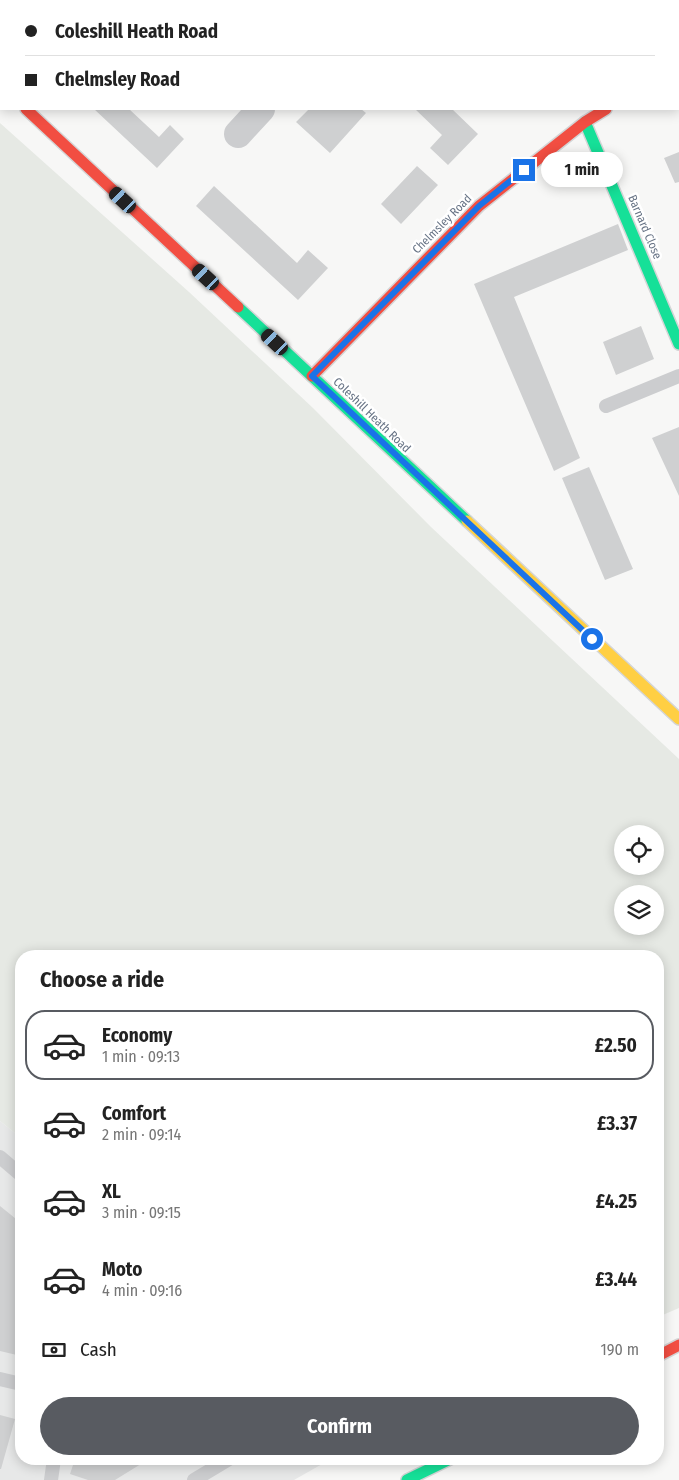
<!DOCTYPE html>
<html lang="en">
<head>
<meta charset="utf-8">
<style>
  :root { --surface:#fff; --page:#f2f2f2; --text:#222; --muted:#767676; --line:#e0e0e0; --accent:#585b61 }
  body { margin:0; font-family:"Fira Sans Condensed",sans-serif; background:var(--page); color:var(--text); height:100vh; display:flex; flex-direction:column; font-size:19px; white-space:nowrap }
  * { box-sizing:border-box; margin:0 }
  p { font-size:16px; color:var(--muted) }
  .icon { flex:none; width:28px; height:28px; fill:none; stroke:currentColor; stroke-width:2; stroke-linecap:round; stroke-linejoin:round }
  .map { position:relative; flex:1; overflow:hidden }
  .drawer { position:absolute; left:15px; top:950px; width:649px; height:515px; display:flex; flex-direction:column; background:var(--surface); border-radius:20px; box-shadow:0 2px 12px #0003 }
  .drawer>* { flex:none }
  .guide { position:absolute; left:0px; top:0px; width:680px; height:110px; box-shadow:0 2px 12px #0003; display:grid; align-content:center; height:110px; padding:0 25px; background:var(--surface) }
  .tools { position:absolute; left:614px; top:825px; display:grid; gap:10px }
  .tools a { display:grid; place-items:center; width:50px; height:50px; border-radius:50%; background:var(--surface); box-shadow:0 2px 12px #0003; font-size:25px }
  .end { position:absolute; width:22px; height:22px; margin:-11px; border:6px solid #1a73e8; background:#fff; box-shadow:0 0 0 2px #fff }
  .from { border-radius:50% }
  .bubble { position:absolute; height:35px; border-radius:18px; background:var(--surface); box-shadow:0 2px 12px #0003; font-size:16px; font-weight:700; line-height:35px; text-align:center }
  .car { position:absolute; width:15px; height:30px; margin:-15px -8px; border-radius:6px; box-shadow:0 0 4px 1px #0007; background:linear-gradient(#222 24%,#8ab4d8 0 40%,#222 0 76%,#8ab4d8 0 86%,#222 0) }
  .guide b { display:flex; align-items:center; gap:18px; height:48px; font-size:19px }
  .guide b+b { border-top:1px solid var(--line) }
  .guide i { width:12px; height:12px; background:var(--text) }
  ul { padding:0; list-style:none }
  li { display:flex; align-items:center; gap:15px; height:70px; margin:0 10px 8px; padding:0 15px; border:2px solid transparent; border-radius:20px }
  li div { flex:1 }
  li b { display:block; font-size:19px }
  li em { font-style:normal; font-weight:700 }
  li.active { border-color:var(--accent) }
  li>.icon { width:45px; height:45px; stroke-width:1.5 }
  h2 { padding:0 25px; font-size:22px; line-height:60px }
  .pay { display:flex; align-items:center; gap:12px; height:55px; padding:0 25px; font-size:19px }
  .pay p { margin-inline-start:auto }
  .cta { display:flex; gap:10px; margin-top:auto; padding:10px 25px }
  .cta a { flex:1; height:58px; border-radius:30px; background:var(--accent); color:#fff; font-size:20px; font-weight:700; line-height:58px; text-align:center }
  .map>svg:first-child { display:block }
  .built { fill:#e7e8e8 }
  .green { fill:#e6e9e4; fill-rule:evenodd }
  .building { fill:#cfd0d1 }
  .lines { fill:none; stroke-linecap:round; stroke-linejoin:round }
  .fast-casing { stroke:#d4d5d6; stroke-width:14 }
  .slow-casing { stroke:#d4d5d6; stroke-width:14 }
  .jam-casing { stroke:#d4d5d6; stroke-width:14 }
  .lane { stroke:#cccdcf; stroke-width:14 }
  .street { stroke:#cccdcf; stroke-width:28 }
  .fast { stroke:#16e098; stroke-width:11 }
  .slow { stroke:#ffcf43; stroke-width:11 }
  .jam { stroke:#f24e42; stroke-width:11 }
  .route { stroke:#1a73e8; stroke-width:6 }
  .labels { text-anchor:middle; stroke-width:5; stroke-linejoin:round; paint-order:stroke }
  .street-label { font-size:12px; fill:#677385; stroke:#fff }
</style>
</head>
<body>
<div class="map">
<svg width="679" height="1480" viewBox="0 0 679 1480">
  <rect width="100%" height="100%" fill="#f7f7f6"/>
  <path class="built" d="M 0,1121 L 21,1138 L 21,1459 L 331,1459 L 294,1480 L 0,1480 Z"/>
  <path class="green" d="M 0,123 L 189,292 L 313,408 L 431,527 L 679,759 L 679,1308 L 658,1317 L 658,956 L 21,956 L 21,1138 L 0,1121 ZM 622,834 L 655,834 L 655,866 L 622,866 ZM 622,894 L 655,894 L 655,926 L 622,926 Z"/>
  <path class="building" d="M 94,109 L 129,109 L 159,137 L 170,125 L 184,139 L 157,168 Z
    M 309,109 L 361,109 L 366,113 L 330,153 L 296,122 Z
    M 415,109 L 452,109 L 478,134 L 448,165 L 430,148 L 442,135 Z
    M 679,152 L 679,182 L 675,183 L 664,158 Z
    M 417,166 L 438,185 L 401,224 L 381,204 Z
    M 214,186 L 297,263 L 308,250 L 328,268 L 298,300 L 196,206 Z
    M 618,224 L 628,250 L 514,297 L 580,458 L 554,471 L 474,284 Z
    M 641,326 L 654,359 L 616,375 L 603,342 Z
    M 679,427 L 679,496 L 652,438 Z
    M 589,467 L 633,569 L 605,580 L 562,478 Z
    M 0,1206 L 21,1223 L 21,1356 L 0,1351 Z
    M 0,1415 L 15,1419 L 1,1469 L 0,1469 Z
    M 75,1459 L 149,1459 L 115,1480 L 88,1480 L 70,1474 Z"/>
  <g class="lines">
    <g class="fast-casing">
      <path id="fast" d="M 0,85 L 1,86
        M 585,122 L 679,344
        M 238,307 L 467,521
        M 407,1480 L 450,1459"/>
    </g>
    <g class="slow-casing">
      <path id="slow" d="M 467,521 L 679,719"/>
    </g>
    <g class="jam-casing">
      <path id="jam" d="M 26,109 L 238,307
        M 312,376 L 479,206 L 585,122 L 606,109
        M 658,1356 L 679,1345"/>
    </g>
    <path class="lane" d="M 606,406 L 679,376
      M 0,1157 L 21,1175
      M 0,1379 L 21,1384
      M 51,1480 L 54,1459
      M 194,1480 L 229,1459"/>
    <path class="street" d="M 435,0 L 436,1
      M 359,1 L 360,0
      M 238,134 L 261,109"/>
    <use href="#fast" class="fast"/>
    <use href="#slow" class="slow"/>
    <use href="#jam" class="jam"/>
  </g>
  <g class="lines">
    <path class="route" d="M 524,170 L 479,206 L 312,376 L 592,639"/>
  </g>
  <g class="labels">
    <g class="street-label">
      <text transform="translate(442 224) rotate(-45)" y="4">Chelmsley Road</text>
      <text transform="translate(645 227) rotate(67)" y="4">Barnard Close</text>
      <text transform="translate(372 415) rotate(44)" y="4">Coleshill Heath Road</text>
    </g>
  </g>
</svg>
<div class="tools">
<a><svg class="icon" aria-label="locate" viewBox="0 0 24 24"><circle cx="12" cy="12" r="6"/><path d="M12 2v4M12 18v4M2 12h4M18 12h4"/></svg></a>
<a><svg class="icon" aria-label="layers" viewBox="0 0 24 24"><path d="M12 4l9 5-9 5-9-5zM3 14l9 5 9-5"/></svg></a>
</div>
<i class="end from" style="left:592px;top:639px"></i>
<i class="end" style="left:524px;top:170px"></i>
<div class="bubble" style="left:541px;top:152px;width:82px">1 min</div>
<i class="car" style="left:123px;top:200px;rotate:313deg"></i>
<i class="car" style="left:206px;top:277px;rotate:313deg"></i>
<i class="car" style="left:275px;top:342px;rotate:313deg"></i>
<div class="guide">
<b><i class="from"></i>Coleshill Heath Road</b>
<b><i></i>Chelmsley Road</b>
</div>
<section class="drawer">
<h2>Choose a ride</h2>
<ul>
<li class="active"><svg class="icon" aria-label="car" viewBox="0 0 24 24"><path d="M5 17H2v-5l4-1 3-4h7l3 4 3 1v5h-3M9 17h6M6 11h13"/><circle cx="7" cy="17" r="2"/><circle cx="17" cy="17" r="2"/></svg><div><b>Economy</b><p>1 min · 09:13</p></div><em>£2.50</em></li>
<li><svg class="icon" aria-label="car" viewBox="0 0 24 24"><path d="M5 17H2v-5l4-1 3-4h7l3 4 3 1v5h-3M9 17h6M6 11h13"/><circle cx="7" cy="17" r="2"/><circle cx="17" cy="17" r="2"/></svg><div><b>Comfort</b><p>2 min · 09:14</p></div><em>£3.37</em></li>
<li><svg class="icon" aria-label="car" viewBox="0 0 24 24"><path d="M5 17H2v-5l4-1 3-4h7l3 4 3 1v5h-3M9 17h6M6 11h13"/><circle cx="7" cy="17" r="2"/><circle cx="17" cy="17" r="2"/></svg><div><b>XL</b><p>3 min · 09:15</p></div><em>£4.25</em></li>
<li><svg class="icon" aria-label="car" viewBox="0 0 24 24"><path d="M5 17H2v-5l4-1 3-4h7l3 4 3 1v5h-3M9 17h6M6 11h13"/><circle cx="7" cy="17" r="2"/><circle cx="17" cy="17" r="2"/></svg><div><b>Moto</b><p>4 min · 09:16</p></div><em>£3.44</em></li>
</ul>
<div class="pay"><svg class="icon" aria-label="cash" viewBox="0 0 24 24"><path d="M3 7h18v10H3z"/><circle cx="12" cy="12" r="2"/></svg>Cash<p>190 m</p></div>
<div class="cta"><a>Confirm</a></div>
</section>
</div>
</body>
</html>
